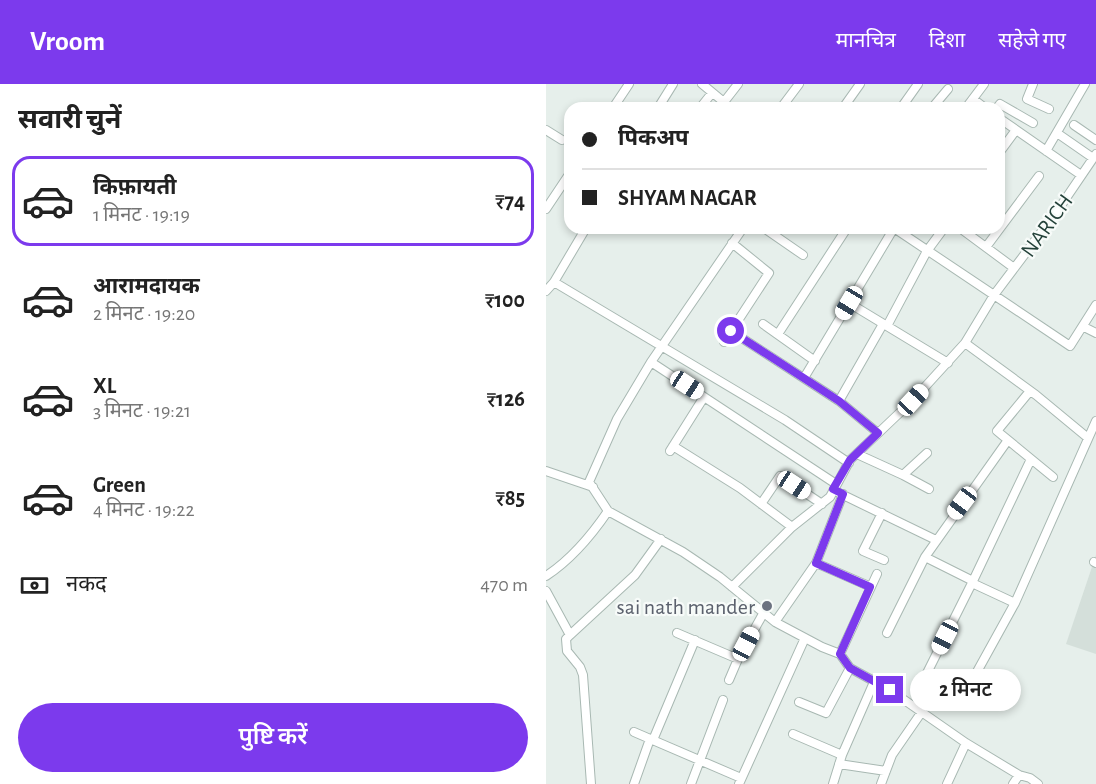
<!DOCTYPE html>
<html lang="hi">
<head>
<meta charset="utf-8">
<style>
  :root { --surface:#fff; --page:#f2f2f2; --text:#222; --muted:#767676; --line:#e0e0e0; --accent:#7c3aed }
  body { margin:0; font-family:"Alegreya Sans","Noto Sans Devanagari",sans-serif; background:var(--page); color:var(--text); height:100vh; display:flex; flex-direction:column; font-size:22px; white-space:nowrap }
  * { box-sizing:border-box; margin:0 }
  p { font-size:20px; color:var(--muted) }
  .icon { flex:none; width:33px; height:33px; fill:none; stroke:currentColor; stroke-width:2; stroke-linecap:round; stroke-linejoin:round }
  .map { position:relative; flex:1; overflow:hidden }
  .details { display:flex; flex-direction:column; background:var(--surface); width:546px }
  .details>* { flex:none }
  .banner { position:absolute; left:18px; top:18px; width:441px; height:132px; border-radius:18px; box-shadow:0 3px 9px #0003; display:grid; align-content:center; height:132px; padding:0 18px; background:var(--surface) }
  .end { position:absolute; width:27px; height:27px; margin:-14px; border:8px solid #7c3aed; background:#fff; box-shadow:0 0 0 3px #fff }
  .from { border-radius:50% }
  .bubble { position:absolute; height:42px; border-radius:21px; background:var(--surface); box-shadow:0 3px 9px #0003; font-size:20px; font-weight:600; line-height:42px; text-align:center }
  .car { position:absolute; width:18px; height:36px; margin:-18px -9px; border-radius:8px; box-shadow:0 0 4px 2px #0007; background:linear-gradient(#fff 24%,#345 0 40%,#fff 0 76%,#345 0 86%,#fff 0) }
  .banner b { display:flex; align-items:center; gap:21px; height:57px; font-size:22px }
  .banner b+b { border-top:2px solid var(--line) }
  .banner i { width:15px; height:15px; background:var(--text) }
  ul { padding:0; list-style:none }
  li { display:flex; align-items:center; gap:18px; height:90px; margin:0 12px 9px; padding:0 6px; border:3px solid transparent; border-radius:18px }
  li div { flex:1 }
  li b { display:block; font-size:22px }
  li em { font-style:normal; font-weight:600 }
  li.on { border-color:var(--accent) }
  li>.icon { width:54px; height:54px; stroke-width:1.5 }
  h2 { padding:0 18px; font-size:27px; line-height:72px }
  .pay { display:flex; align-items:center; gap:15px; height:66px; padding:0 18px; font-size:22px }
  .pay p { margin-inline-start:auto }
  .button { display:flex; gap:12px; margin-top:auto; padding:12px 18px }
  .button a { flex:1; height:69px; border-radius:36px; background:var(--accent); color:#fff; font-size:24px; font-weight:600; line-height:69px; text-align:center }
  header { display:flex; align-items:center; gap:36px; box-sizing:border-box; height:84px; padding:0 30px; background:var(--accent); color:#fff }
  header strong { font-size:28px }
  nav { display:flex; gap:33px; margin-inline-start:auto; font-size:21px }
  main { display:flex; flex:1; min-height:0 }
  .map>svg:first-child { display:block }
  .built { fill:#d4dfda }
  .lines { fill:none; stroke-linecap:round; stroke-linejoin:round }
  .minor-casing { stroke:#a8b8b2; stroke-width:10 }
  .minor { stroke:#fff; stroke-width:8 }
  .route { stroke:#7c3aed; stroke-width:8 }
  .worship-dot { fill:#6b7280; stroke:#f7fbf9; stroke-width:2 }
  .labels { text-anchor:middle; stroke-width:4.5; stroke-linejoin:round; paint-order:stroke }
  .street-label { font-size:22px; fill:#24423a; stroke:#f7fbf9 }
  .worship-label { font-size:22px; fill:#5b616d; stroke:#f7fbf9; text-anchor:end }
</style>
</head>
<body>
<header>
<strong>Vroom</strong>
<nav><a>मानचित्र</a><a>दिशा</a><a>सहेजे गए</a></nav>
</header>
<main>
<section class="details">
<h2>सवारी चुनें</h2>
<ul>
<li class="on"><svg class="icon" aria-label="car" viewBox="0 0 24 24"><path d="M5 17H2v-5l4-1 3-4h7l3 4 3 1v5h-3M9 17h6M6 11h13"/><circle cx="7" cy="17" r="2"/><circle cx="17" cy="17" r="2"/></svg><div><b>किफ़ायती</b><p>1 मिनट · 19:19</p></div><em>₹74</em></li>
<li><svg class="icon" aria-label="car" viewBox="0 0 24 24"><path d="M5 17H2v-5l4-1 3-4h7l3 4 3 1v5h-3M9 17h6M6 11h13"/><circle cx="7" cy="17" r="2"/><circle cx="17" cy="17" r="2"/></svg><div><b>आरामदायक</b><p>2 मिनट · 19:20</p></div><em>₹100</em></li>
<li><svg class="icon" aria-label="car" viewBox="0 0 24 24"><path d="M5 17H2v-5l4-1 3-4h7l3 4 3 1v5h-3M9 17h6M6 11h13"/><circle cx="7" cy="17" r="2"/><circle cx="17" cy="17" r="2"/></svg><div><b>XL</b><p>3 मिनट · 19:21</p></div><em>₹126</em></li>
<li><svg class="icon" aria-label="car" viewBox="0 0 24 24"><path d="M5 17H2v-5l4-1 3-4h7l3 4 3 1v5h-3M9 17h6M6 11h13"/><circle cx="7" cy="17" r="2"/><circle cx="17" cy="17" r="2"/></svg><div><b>Green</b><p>4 मिनट · 19:22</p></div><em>₹85</em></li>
</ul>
<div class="pay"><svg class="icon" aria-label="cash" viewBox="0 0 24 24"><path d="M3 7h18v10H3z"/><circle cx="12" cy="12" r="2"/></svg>नकद<p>470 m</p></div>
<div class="button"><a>पुष्टि करें</a></div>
</section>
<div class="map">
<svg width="550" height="700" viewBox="0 0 550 700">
  <rect width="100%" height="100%" fill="#e6efeb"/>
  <path class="built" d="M 550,471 L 550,570 L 520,560 Z"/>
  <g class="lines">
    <g class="minor-casing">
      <path id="minor" d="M 156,0 L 185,24
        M 487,0 L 481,15 L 503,25
        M 427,15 L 439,24
        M 178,18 L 192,0
        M 67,24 L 83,0
        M 112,24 L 127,0
        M 154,24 L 166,9
        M 235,24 L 253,0
        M 297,24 L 314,0
        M 355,24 L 372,0
        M 386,24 L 402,5
        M 420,24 L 438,0
        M 451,24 L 454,20 L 487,39
        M 453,34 L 535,91
        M 528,41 L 550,56
        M 0,46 L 16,56
        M 511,49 L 547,74
        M 500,67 L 539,0
        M 453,69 L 470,46
        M 0,125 L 24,89
        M 218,144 L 257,171
        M 348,144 L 524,262 L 550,221
        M 414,144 L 468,184
        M 440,163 L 493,92
        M 8,198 L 40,144
        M 0,207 L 8,198 L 239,336 L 303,379
        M 303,219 L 402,279
        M 217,240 L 269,277
        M 341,242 L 381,167 L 398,144
        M 538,243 L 550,249
        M 185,247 L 293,317 L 332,349
        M 232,250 L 301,144
        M 178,258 L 223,189 L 186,159
        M 419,259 L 490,311 L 542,354
        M 105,278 L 290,400
        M 258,294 L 348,144
        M 484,307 L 451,347 L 507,393
        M 293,317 L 337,240
        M 127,362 L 194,404 L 246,443 L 284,413 L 304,376 L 367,316 L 419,259 L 448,211 L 512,126 L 550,70
        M 124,367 L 158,313
        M 381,369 L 357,391 L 383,405
        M 311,370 L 357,391
        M 0,387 L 47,403
        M 293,409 L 390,456
        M 215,420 L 234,392 L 276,420
        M 62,427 L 43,398 L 71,335 L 105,278 L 197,144
        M 336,429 L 317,467 L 338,476
        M 548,478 L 550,479
        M 270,479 L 325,503
        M 0,492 C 26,475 45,452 62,427 L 137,468 L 174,493 L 229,538 L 276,563 L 294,570 L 304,584 L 344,606 L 420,659 L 473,691 L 484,694 L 492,700
        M 427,497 L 379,473 L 462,356
        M 186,503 L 246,443
        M 0,507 L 24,551 L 89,491 L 115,455
        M 469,519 L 426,499 L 485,375
        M 229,538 L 270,479 L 297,410
        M 131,549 L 192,575
        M 341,549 L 379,473
        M 24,551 L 20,555 L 21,567 L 34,583 L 37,591 L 45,700
        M 294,570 L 331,490
        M 381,589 L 426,499
        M 427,595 L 469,519 L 550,337
        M 183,596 L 192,575 L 218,528
        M 253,618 L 280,629 L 304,584
        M 88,648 L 195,694
        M 247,650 L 296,671
        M 107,656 L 149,556
        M 293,680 L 340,687
        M 88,700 L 104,655
        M 145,700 L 177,616
        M 193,700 L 259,554
        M 287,700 L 296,671 L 328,598
        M 335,700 L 346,671 L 375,629
        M 401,700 L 420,659
        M 467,700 L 473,691"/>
    </g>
    <use href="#minor" class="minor"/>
  </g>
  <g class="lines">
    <path class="route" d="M 185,247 L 293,317 L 332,349 L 304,376 L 287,405 L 297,410 L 270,479 L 324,503 L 294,570 L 304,584 L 344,606"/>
  </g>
  <circle class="worship-dot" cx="221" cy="522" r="6"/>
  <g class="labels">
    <g class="street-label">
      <text transform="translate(500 141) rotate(-54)" y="8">NARICH</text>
    </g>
    <g class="worship-label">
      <text x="209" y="530">sai nath mander</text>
    </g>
  </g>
</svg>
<i class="end from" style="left:185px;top:247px"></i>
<i class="end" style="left:344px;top:606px"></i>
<div class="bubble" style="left:364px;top:585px;width:111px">2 मिनट</div>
<i class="car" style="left:303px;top:219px;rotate:211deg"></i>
<i class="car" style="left:141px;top:301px;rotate:123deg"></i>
<i class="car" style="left:367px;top:316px;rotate:43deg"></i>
<i class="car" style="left:248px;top:401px;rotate:123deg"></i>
<i class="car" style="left:416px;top:419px;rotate:217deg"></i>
<i class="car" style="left:399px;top:553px;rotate:207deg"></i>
<i class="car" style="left:200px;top:560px;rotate:28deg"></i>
<div class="banner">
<b><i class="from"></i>पिकअप</b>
<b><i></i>SHYAM NAGAR</b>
</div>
</div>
</main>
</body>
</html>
